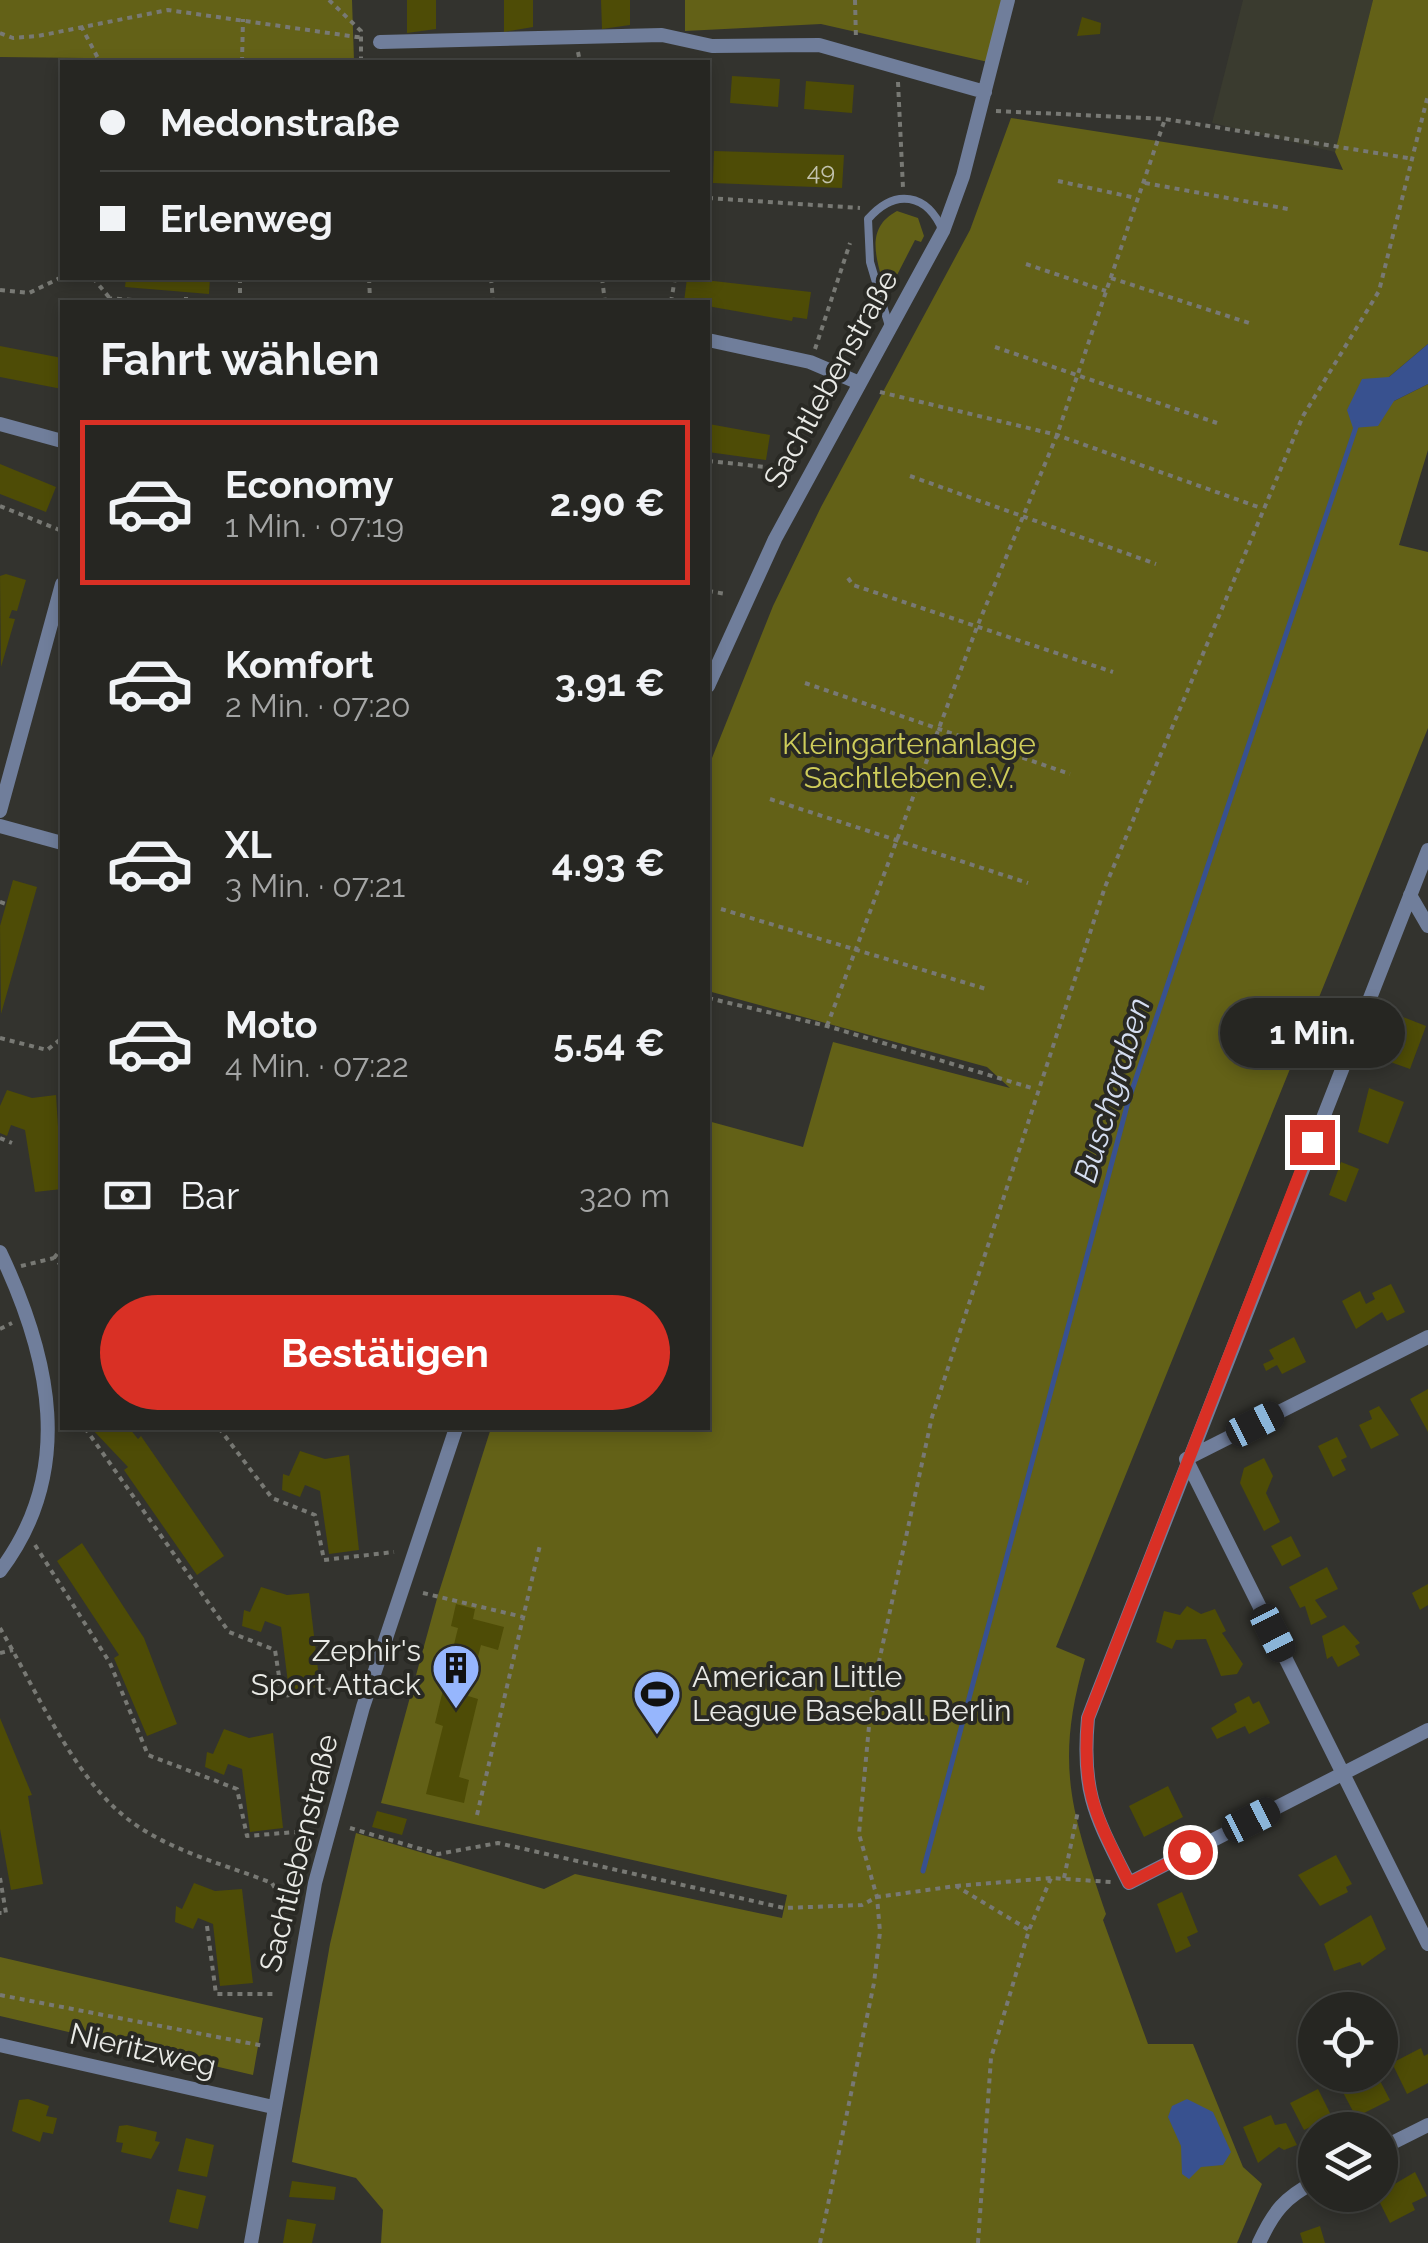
<!DOCTYPE html>
<html lang="de">
<head>
<meta charset="utf-8">
<style>
  :root { --surface:#262622; --page:#32322f; --text:#f1f3f6; --muted:#a4a5a5; --line:#424340; --accent:#d93025 }
  body { margin:0; font-family:Raleway,sans-serif; background:var(--page); color:var(--text); height:100vh; display:flex; flex-direction:column; font-size:38px; white-space:nowrap }
  * { box-sizing:border-box; margin:0 }
  p { font-size:32px; color:var(--muted) }
  .icon { flex:none; width:55px; height:55px; fill:none; stroke:currentColor; stroke-width:2; stroke-linecap:round; stroke-linejoin:round }
  .map { position:relative; flex:1; overflow:hidden }
  .panel { position:absolute; left:60px; top:300px; width:650px; height:1130px; display:flex; flex-direction:column; background:var(--surface); border-radius:0px; box-shadow:0 5px 15px #0003,0 0 0 2px var(--line) }
  .panel>* { flex:none }
  .guide { position:absolute; left:60px; top:60px; width:650px; height:220px; border-radius:0px; box-shadow:0 5px 15px #0003,0 0 0 2px var(--line); display:grid; align-content:center; height:220px; padding:0 40px; background:var(--surface) }
  .buttons { position:absolute; left:1298px; top:1992px; display:grid; gap:20px }
  .buttons a { display:grid; place-items:center; width:100px; height:100px; border-radius:50%; background:var(--surface); box-shadow:0 5px 15px #0003,0 0 0 2px var(--line); font-size:50px }
  .end { position:absolute; width:45px; height:45px; margin:-22px; border:12px solid #d93025; background:#fff; box-shadow:0 0 0 5px #fff }
  .from { border-radius:50% }
  .bubble { position:absolute; height:70px; border-radius:35px; background:var(--surface); box-shadow:0 5px 15px #0003,0 0 0 2px var(--line); font-size:32px; font-weight:700; line-height:70px; text-align:center }
  .car { position:absolute; width:30px; height:60px; margin:-30px -15px; border-radius:12px; box-shadow:0 0 8px 2px #0007; background:linear-gradient(#222 24%,#8ab4d8 0 40%,#222 0 76%,#8ab4d8 0 86%,#222 0) }
  .guide b { display:flex; align-items:center; gap:35px; height:95px; font-size:38px }
  .guide b+b { border-top:2px solid var(--line) }
  .guide i { width:25px; height:25px; background:var(--text) }
  ul { padding:0; list-style:none }
  li { display:flex; align-items:center; gap:30px; height:165px; margin:0 20px 15px; padding:0 20px; border:5px solid transparent; border-radius:0px }
  li div { flex:1 }
  li b { display:block; font-size:38px }
  li em { font-style:normal; font-weight:700 }
  li.on { border-color:var(--accent) }
  li>.icon { width:90px; height:90px; stroke-width:1.5 }
  h2 { padding:0 40px; font-size:45px; line-height:120px }
  .pay { display:flex; align-items:center; gap:25px; height:110px; padding:0 40px; font-size:38px }
  .pay p { margin-inline-start:auto }
  .cta { display:flex; gap:20px; margin-top:auto; padding:20px 40px }
  .cta a { flex:1; height:115px; border-radius:60px; background:var(--accent); color:#fff; font-size:40px; font-weight:700; line-height:115px; text-align:center }
  .map>svg:first-child { display:block }
  .built { fill:#3a3b2f }
  .green { fill:#636117 }
  .water { fill:#38518f }
  .lines { fill:none; stroke-linecap:round; stroke-linejoin:round }
  .stream { stroke:#38518f; stroke-width:5 }
  .building { fill:#4e4c06 }
  .path { stroke:#787974; stroke-width:4; stroke-dasharray:5 5; stroke-linecap:butt }
  .service { stroke:#707e9b; stroke-width:8 }
  .minor { stroke:#707e9b; stroke-width:14 }
  .route { stroke:#d93025; stroke-width:12 }
  .labels { text-anchor:middle; stroke-width:8; stroke-linejoin:round; paint-order:stroke }
  .number-label { font-size:25px; fill:#c2c2ae }
  .street-label { font-size:30px; fill:#e9eae6; stroke:#292924 }
  .park-label { font-size:30px; fill:#cecc5a; stroke:#292924 }
  .poi-label { font-size:30px; fill:#e9eae6; stroke:#292924; text-anchor:end }
  .water-label { font-size:32px; font-style:italic; fill:#d4ddf0; stroke:#292924 }
</style>
</head>
<body>
<div class="map">
<svg width="1428" height="2243" viewBox="0 0 1428 2243">
  <rect width="100%" height="100%" fill="#33332e"/>
  <path class="built" d="M 1243,0 L 1373,0 L 1335,152 L 1212,123 Z"/>
  <path class="green" d="M 0,0 L 352,0 L 354,61 L 0,57 Z
    M 685,0 L 1001,0 L 988,62 L 821,24 L 685,31 Z
    M 1373,0 L 1428,0 L 1428,344 L 1389,377 L 1394,401 L 1428,384 L 1428,450 L 1399,545 L 1428,552 L 1428,728 L 1056,1647 L 1085,1659 C 1054,1766 1072,1813 1106,1914 L 1103,1920 L 1148,2044 L 1193,2044 L 1243,2167 L 1262,2184 L 1237,2243 L 381,2243 L 383,2210 L 356,2178 L 292,2162 L 330,1944 L 356,1833 L 544,1889 L 575,1874 L 782,1918 L 787,1895 L 381,1803 L 438,1595 L 491,1428 L 708,1428 L 708,1121 L 803,1147 L 833,1042 L 1010,1088 L 987,1067 L 708,991 L 708,768 L 773,606 L 821,507 L 970,230 L 1011,118 L 1343,170 L 1335,152 Z
    M 897,211 L 918,218 L 924,236 L 921,242 L 915,240 L 896,277 L 888,280 L 881,276 C 874,250 869,226 897,211 Z
    M 0,1957 L 263,2018 L 253,2075 L 0,2016 Z"/>
  <path class="water" d="M 1428,344 L 1428,384 L 1394,401 L 1378,426 L 1353,428 L 1347,410 L 1362,379 L 1389,377 Z
    M 1187,2099 L 1213,2112 L 1231,2152 L 1223,2165 L 1201,2167 L 1189,2179 L 1182,2174 L 1181,2146 L 1168,2117 L 1172,2106 Z"/>
  <g class="lines">
    <path class="stream" d="M 923,1871 L 1128,1102 L 1357,424"/>
  </g>
  <path class="building" d="M 407,0 L 436,0 L 436,29 L 407,33 Z
    M 504,0 L 533,0 L 533,27 L 504,32 Z
    M 601,0 L 630,0 L 630,25 L 602,29 Z
    M 1082,17 L 1101,23 L 1100,34 L 1077,36 Z
    M 732,76 L 780,79 L 778,107 L 730,103 Z
    M 806,81 L 854,85 L 852,113 L 804,109 Z
    M 714,151 L 844,155 L 842,188 L 713,183 Z
    M 126,278 L 210,278 L 209,294 L 125,287 Z
    M 687,278 L 811,292 L 807,319 L 793,317 L 792,321 L 684,302 Z
    M 0,346 L 62,358 L 62,389 L 0,377 Z
    M 709,424 L 770,435 L 766,460 L 708,452 Z
    M 0,464 L 56,487 L 46,512 L 0,494 Z
    M 6,574 L 26,580 L 17,611 L 12,610 L 9,618 L 15,619 L 1,667 L 0,576 Z
    M 13,880 L 37,887 L 1,1014 L 0,926 Z
    M 1398,1015 L 1426,1026 L 1410,1069 L 1382,1059 Z
    M 1369,1088 L 1404,1102 L 1388,1144 L 1358,1132 Z
    M 7,1090 L 32,1098 L 56,1095 L 62,1189 L 35,1192 L 25,1130 L 11,1125 L 7,1136 L 0,1133 L 0,1106 Z
    M 1341,1162 L 1359,1169 L 1346,1202 L 1329,1195 Z
    M 1391,1284 L 1405,1312 L 1387,1321 L 1382,1312 L 1356,1329 L 1342,1301 L 1360,1291 L 1366,1304 L 1375,1299 L 1372,1293 Z
    M 1294,1337 L 1306,1362 L 1282,1374 L 1277,1365 L 1266,1371 L 1263,1364 L 1274,1359 L 1269,1350 Z
    M 1428,1389 L 1428,1432 L 1410,1399 Z
    M 1379,1406 L 1399,1435 L 1371,1449 L 1359,1425 L 1372,1419 L 1369,1411 Z
    M 91,1428 L 129,1428 L 138,1439 L 141,1436 L 224,1556 L 197,1575 L 124,1470 L 128,1467 Z
    M 1337,1437 L 1347,1457 L 1341,1460 L 1346,1470 L 1333,1477 L 1318,1446 Z
    M 300,1451 L 325,1459 L 349,1455 L 359,1550 L 329,1554 L 320,1491 L 305,1485 L 300,1497 L 282,1490 L 283,1474 L 289,1476 Z
    M 1264,1458 L 1273,1476 L 1266,1493 L 1280,1522 L 1264,1531 L 1240,1483 L 1244,1468 Z
    M 1291,1536 L 1301,1556 L 1282,1566 L 1271,1546 Z
    M 82,1543 L 144,1638 L 177,1724 L 147,1736 L 114,1658 L 119,1655 L 57,1561 Z
    M 1327,1567 L 1338,1589 L 1315,1600 L 1327,1617 L 1311,1625 L 1305,1606 L 1300,1608 L 1289,1587 Z
    M 1428,1584 L 1428,1605 L 1420,1610 L 1412,1593 Z
    M 261,1587 L 287,1595 L 309,1593 L 320,1687 L 289,1691 L 281,1627 L 265,1621 L 261,1632 L 242,1626 L 244,1610 L 250,1612 Z
    M 456,1604 L 475,1609 L 473,1619 L 504,1627 L 498,1650 L 481,1645 L 468,1696 L 478,1699 L 459,1777 L 469,1780 L 464,1803 L 426,1794 L 443,1726 L 435,1723 L 458,1628 L 451,1626 Z
    M 1187,1606 L 1201,1614 L 1215,1609 L 1226,1631 L 1222,1633 L 1243,1664 L 1237,1674 L 1221,1676 L 1206,1639 L 1176,1640 L 1172,1649 L 1156,1642 L 1164,1611 L 1180,1615 Z
    M 1344,1625 L 1360,1643 L 1355,1646 L 1360,1655 L 1338,1667 L 1332,1656 L 1327,1659 L 1322,1636 Z
    M 1249,1696 L 1253,1704 L 1259,1701 L 1270,1723 L 1249,1734 L 1245,1726 L 1217,1739 L 1211,1728 L 1237,1712 L 1234,1704 Z
    M 0,1718 L 32,1795 L 28,1796 L 43,1884 L 11,1890 L 0,1829 Z
    M 224,1729 L 249,1738 L 273,1733 L 283,1828 L 250,1832 L 242,1769 L 228,1764 L 224,1775 L 205,1767 L 207,1752 L 213,1754 Z
    M 1168,1786 L 1183,1817 L 1144,1837 L 1129,1806 Z
    M 377,1811 L 407,1819 L 402,1835 L 372,1827 Z
    M 1336,1855 L 1352,1884 L 1346,1887 L 1348,1892 L 1320,1906 L 1298,1875 Z
    M 194,1883 L 215,1891 L 242,1889 L 253,1983 L 220,1986 L 213,1924 L 198,1918 L 193,1929 L 175,1922 L 176,1906 L 182,1909 Z
    M 1182,1892 L 1198,1932 L 1187,1937 L 1191,1946 L 1176,1953 L 1157,1904 Z
    M 1371,1915 L 1386,1949 L 1362,1966 L 1360,1962 L 1334,1971 L 1324,1944 Z
    M 1421,2048 L 1424,2056 L 1428,2054 L 1428,2083 L 1407,2094 L 1392,2063 Z
    M 1344,2075 L 1354,2075 L 1359,2084 L 1377,2075 L 1390,2100 L 1356,2117 L 1336,2079 Z
    M 1318,2089 L 1332,2117 L 1304,2130 L 1290,2103 Z
    M 28,2099 L 49,2106 L 46,2116 L 57,2118 L 53,2134 L 43,2132 L 40,2142 L 12,2131 L 19,2100 Z
    M 1271,2115 L 1275,2125 L 1286,2123 L 1297,2145 L 1284,2150 L 1279,2147 L 1258,2163 L 1243,2127 Z
    M 127,2125 L 157,2132 L 155,2141 L 160,2142 L 151,2159 L 121,2152 L 123,2143 L 116,2142 L 119,2126 Z
    M 186,2138 L 214,2145 L 207,2177 L 178,2171 Z
    M 1415,2172 L 1427,2196 L 1412,2203 L 1415,2210 L 1390,2223 L 1376,2195 Z
    M 292,2181 L 336,2187 L 334,2200 L 289,2197 Z
    M 177,2189 L 206,2196 L 198,2229 L 169,2222 Z
    M 287,2219 L 316,2224 L 312,2243 L 283,2243 Z
    M 1320,2226 L 1325,2243 L 1303,2243 L 1300,2233 Z"/>
  <g class="lines">
    <path class="path" d="M 329,0 L 361,31 L 361,62
      M 855,0 L 856,40
      M 81,26 L 100,62
      M 0,33 L 13,38 L 38,36 L 168,10 L 364,38
      M 578,52 L 580,62
      M 242,62 L 243,19
      M 898,82 L 903,188
      M 996,111 L 1165,119 L 1414,159
      M 1058,181 L 1136,198
      M 1145,183 L 1288,209
      M 708,198 L 860,208
      M 1026,264 L 1106,291
      M 93,278 L 113,302
      M 240,278 L 240,302
      M 369,278 L 370,299
      M 491,278 L 493,301
      M 602,278 L 605,302
      M 1111,278 L 1249,323
      M 0,290 L 29,293 L 62,277
      M 107,298 L 159,302
      M 186,302 L 186,293
      M 671,302 L 675,278
      M 995,347 L 1217,423
      M 815,349 L 850,243
      M 880,392 L 1057,435 L 1261,508
      M 708,461 L 785,469
      M 910,476 L 1156,564
      M 0,506 L 62,531
      M 848,578 L 853,585 L 1113,672
      M 708,591 L 726,594
      M 805,683 L 1070,774
      M 770,799 L 1028,883
      M 0,902 L 6,904
      M 721,909 L 986,989
      M 708,998 L 827,1026 L 1035,1089
      M 827,1026 L 977,627 L 1057,435 L 1165,119
      M 0,1038 L 47,1050 L 62,1038
      M 0,1138 L 12,1143
      M 54,1258 L 62,1248
      M 21,1266 L 54,1258 L 62,1266
      M 0,1329 L 12,1323
      M 85,1428 L 229,1632 L 275,1650 L 282,1696 L 349,1687
      M 219,1428 L 272,1498 L 315,1515 L 324,1560 L 394,1552
      M 35,1545 L 110,1663 L 148,1755 L 237,1789 L 247,1836 L 308,1831
      M 423,1593 L 523,1617
      M 0,1628 C 34,1686 72,1774 124,1816 C 165,1850 224,1864 272,1883 L 288,1912
      M 0,1653 L 13,1650
      M 477,1815 L 540,1545
      M 350,1828 L 438,1854 L 498,1843 L 784,1908 L 862,1905 L 877,1897 L 956,1886 L 1029,1930
      M 0,1878 L 6,1913 L 0,1913
      M 1064,1878 L 1078,1811
      M 956,1886 L 1051,1878 L 1111,1882
      M 207,1926 L 216,1994 L 273,1994
      M 0,1995 L 264,2046
      M 820,2243 L 874,1983 L 880,1932 L 877,1897 L 859,1834 L 872,1694 L 932,1417 L 1105,887 L 1303,416 L 1379,291 L 1428,95
      M 978,2243 L 991,2058 L 1029,1930 L 1051,1878"/>
    <path class="service" d="M 889,326 L 870,262 L 868,219 C 895,188 927,193 943,231"/>
    <path class="minor" d="M 380,42 L 662,35 L 712,46 L 819,45 L 985,92
      M 708,340 L 810,362 L 857,382
      M 0,424 L 62,441
      M 708,686 L 775,539 L 943,231 L 963,176 L 1008,0
      M 0,811 L 62,584
      M 0,826 L 62,843
      M 1428,850 L 1088,1718 C 1081,1794 1096,1817 1129,1883 L 1428,1730
      M 1410,895 L 1428,926
      M 0,1252 C 50,1357 76,1471 0,1571
      M 1428,1337 L 1186,1459 L 1428,1944
      M 0,2045 L 273,2107
      M 1380,2149 L 1428,2125
      M 251,2243 L 315,1883 L 363,1707 L 456,1428
      M 1259,2243 C 1273,2212 1285,2197 1315,2182"/>
  </g>
  <g class="lines">
    <path class="route" d="M 1190,1852 L 1129,1883 C 1097,1817 1081,1794 1088,1718 L 1312,1142"/>
  </g>
  <defs>
    <g id="building-pin" transform="scale(2.5)"><path d="M0 17L-7.5 6A9.5 9.5 0 1 1 7.5 6Z" fill="#96b6fd" stroke="#292924"/><path d="M-4-6H4V6H1V3H-1V6H-4ZM-2.5-4.3h1.7v1.8h-1.7ZM.8-4.3h1.7v1.8H.8ZM-2.5-1h1.7V.8h-1.7ZM.8-1h1.7V.8H.8Z" fill="#111"/></g>
    <g id="stadium-pin" transform="scale(2.5)"><path d="M0 17L-7.5 6A9.5 9.5 0 1 1 7.5 6Z" fill="#96b6fd" stroke="#292924"/><path d="M0-5a6.5 5 0 1 0 0 10a6.5 5 0 1 0 0-10ZM-3.5-1.8h7v3.6h-7Z" fill="#111"/></g>
  </defs>
  <g fill-rule="evenodd">
    <use href="#building-pin" x="456" y="1668"/>
    <use href="#stadium-pin" x="657" y="1694"/>
  </g>
  <g class="labels">
    <g class="number-label">
      <text x="821" y="180">49</text>
    </g>
    <g class="street-label">
      <text transform="translate(831 379) rotate(-61)" y="10">Sachtlebenstraße</text>
      <text transform="translate(299 1853) rotate(-76)" y="10">Sachtlebenstraße</text>
      <text transform="translate(143 2050) rotate(13)" y="10">Nieritzweg</text>
    </g>
    <g class="park-label">
      <text x="909" y="754">Kleingartenanlage<tspan x="909" dy="34">Sachtleben e.V.</tspan></text>
    </g>
    <g class="poi-label">
      <text x="421" y="1661">Zephir's<tspan x="421" dy="34">Sport Attack</tspan></text>
      <text x="692" y="1687" text-anchor="start">American Little<tspan x="692" dy="34">League Baseball Berlin</tspan></text>
    </g>
    <g class="water-label">
      <text transform="translate(1112 1090) rotate(-73)" y="11">Buschgraben</text>
    </g>
  </g>
</svg>
<div class="buttons">
<a><svg class="icon" aria-label="locate" viewBox="0 0 24 24"><circle cx="12" cy="12" r="6"/><path d="M12 2v4M12 18v4M2 12h4M18 12h4"/></svg></a>
<a><svg class="icon" aria-label="layers" viewBox="0 0 24 24"><path d="M12 4l9 5-9 5-9-5zM3 14l9 5 9-5"/></svg></a>
</div>
<i class="end from" style="left:1190px;top:1852px"></i>
<i class="end" style="left:1312px;top:1142px"></i>
<div class="bubble" style="left:1220px;top:998px;width:185px">1 Min.</div>
<i class="car" style="left:1255px;top:1424px;rotate:63deg"></i>
<i class="car" style="left:1273px;top:1633px;rotate:153deg"></i>
<i class="car" style="left:1251px;top:1820px;rotate:63deg"></i>
<div class="guide">
<b><i class="from"></i>Medonstraße</b>
<b><i></i>Erlenweg</b>
</div>
<section class="panel">
<h2>Fahrt wählen</h2>
<ul>
<li class="on"><svg class="icon" aria-label="car" viewBox="0 0 24 24"><path d="M5 17H2v-5l4-1 3-4h7l3 4 3 1v5h-3M9 17h6M6 11h13"/><circle cx="7" cy="17" r="2"/><circle cx="17" cy="17" r="2"/></svg><div><b>Economy</b><p>1 Min. · 07:19</p></div><em>2.90 €</em></li>
<li><svg class="icon" aria-label="car" viewBox="0 0 24 24"><path d="M5 17H2v-5l4-1 3-4h7l3 4 3 1v5h-3M9 17h6M6 11h13"/><circle cx="7" cy="17" r="2"/><circle cx="17" cy="17" r="2"/></svg><div><b>Komfort</b><p>2 Min. · 07:20</p></div><em>3.91 €</em></li>
<li><svg class="icon" aria-label="car" viewBox="0 0 24 24"><path d="M5 17H2v-5l4-1 3-4h7l3 4 3 1v5h-3M9 17h6M6 11h13"/><circle cx="7" cy="17" r="2"/><circle cx="17" cy="17" r="2"/></svg><div><b>XL</b><p>3 Min. · 07:21</p></div><em>4.93 €</em></li>
<li><svg class="icon" aria-label="car" viewBox="0 0 24 24"><path d="M5 17H2v-5l4-1 3-4h7l3 4 3 1v5h-3M9 17h6M6 11h13"/><circle cx="7" cy="17" r="2"/><circle cx="17" cy="17" r="2"/></svg><div><b>Moto</b><p>4 Min. · 07:22</p></div><em>5.54 €</em></li>
</ul>
<div class="pay"><svg class="icon" aria-label="cash" viewBox="0 0 24 24"><path d="M3 7h18v10H3z"/><circle cx="12" cy="12" r="2"/></svg>Bar<p>320 m</p></div>
<div class="cta"><a>Bestätigen</a></div>
</section>
</div>
</body>
</html>
